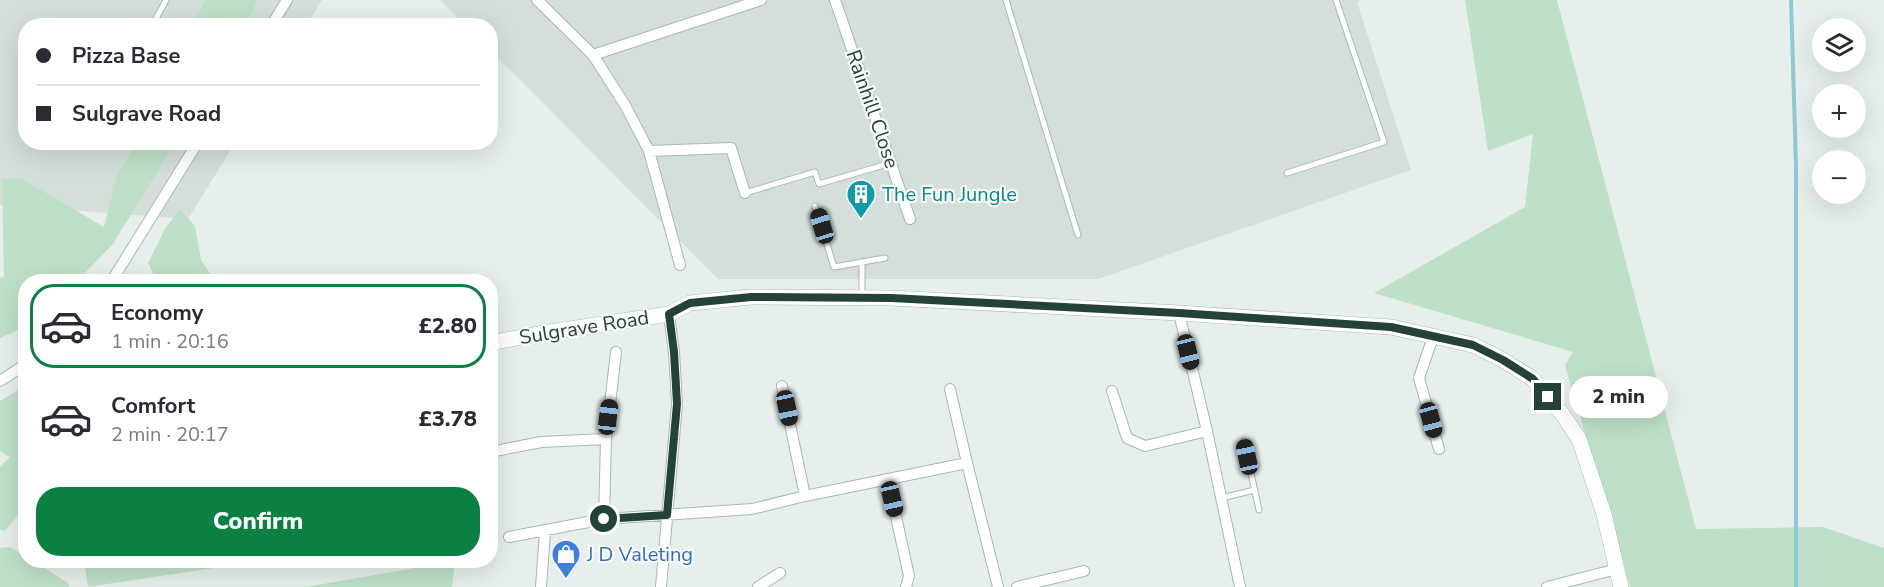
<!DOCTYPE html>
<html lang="en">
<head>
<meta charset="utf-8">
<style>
  :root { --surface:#fff; --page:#f7f7f7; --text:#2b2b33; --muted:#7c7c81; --line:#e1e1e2; --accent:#0b8043 }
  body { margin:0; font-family:"Nunito Sans",sans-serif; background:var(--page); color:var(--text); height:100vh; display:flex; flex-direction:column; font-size:22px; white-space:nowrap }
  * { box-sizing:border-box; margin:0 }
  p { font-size:20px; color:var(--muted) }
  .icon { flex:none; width:33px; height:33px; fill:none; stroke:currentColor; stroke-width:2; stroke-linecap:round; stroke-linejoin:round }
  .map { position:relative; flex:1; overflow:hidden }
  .side { position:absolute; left:18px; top:274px; width:480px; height:294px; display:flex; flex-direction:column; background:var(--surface); border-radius:24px; box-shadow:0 6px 24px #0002 }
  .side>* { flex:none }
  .top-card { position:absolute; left:18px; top:18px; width:480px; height:132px; border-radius:24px; box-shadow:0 6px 24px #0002; display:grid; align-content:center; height:132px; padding:0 18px; background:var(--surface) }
  .buttons { position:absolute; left:1812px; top:18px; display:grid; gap:12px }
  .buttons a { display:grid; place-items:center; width:54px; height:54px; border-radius:50%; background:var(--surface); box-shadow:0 6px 24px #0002; font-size:30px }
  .end { position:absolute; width:27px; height:27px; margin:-14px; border:8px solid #24423a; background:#fff; box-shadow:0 0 0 3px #fff }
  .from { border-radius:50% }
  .bubble { position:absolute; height:42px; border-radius:21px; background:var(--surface); box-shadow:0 6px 24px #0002; font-size:20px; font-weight:800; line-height:42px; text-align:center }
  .car { position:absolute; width:18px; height:36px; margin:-18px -9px; border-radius:8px; box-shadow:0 0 4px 2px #0007; background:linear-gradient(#222 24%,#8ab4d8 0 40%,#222 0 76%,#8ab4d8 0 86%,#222 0) }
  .top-card b { display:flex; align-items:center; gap:21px; height:57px; font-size:22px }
  .top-card b+b { border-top:2px solid var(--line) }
  .top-card i { width:15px; height:15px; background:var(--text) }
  ul { padding:10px 0 0; list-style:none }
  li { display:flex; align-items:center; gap:18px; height:84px; margin:0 12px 9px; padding:0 6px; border:3px solid transparent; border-radius:24px }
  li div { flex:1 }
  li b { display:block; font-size:22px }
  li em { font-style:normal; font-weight:800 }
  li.on { border-color:var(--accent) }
  li>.icon { width:54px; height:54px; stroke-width:1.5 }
  .primary-button { display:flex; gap:12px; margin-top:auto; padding:12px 18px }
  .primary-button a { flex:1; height:69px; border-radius:24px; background:var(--accent); color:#fff; font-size:24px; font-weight:800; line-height:69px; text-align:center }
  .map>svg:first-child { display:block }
  .built { fill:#d4dfda }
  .green { fill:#bfe0c8 }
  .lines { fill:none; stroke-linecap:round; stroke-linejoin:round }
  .stream { stroke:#8ec9d4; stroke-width:4 }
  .lane-casing { stroke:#a8b8b2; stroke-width:7 }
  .street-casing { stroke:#a8b8b2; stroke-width:12 }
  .secondary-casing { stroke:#a4bbb3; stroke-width:16 }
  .lane { stroke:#fff; stroke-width:5 }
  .street { stroke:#fff; stroke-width:10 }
  .secondary { stroke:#fff; stroke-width:15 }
  .route { stroke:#24423a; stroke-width:8 }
  .labels { text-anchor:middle; stroke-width:4.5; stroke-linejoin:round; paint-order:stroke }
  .street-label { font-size:20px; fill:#24423a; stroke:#f7fbf9 }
  .culture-label { font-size:20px; fill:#0d838f; stroke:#f7fbf9; text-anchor:start }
  .shop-label { font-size:20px; fill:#366cbe; stroke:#f7fbf9; text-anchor:start }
</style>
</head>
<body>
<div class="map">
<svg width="1884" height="587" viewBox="0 0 1884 587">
  <rect width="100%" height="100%" fill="#e6efeb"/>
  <path class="built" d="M 0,0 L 322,0 L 307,25 L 26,26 L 26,142 L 235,143 L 188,219 L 0,205 Z
    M 440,0 L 1361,0 L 1357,2 L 1411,170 L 1098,279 L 718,279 L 491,51 L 490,26 L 465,25 Z"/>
  <path class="green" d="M 205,0 L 257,0 L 246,25 L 194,25 Z
    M 1465,0 L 1557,0 L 1696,529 L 1823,527 L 1884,548 L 1884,587 L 1630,587 L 1565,365 L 1573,352 L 1374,293 L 1525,207 L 1533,134 L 1488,151 Z
    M 137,143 L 175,143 L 113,244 L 76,282 L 26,282 L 25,327 L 0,338 L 0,278 L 4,277 L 2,179 L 22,179 L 104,227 L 117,174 Z
    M 180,209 L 195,226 L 201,260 L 216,282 L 157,282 L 148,263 L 166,227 Z
    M 25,386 L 25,507 L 5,531 L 0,530 L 0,467 L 10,457 L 0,451 L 0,401 Z
    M 10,547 L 25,556 L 26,561 L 34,561 L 68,583 L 69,587 L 0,587 L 0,548 Z
    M 84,561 L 259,561 L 88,587 Z
    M 455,561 L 452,587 L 306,587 Z"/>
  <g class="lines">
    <path class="stream" d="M 1791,0 L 1796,165 L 1796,587"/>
    <g class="lane-casing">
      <path id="lane" d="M 1006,0 L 1078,235
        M 152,26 L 166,0
        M 1287,173 L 1384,142 L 1336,0
        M 745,193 L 815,172 L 819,184 L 891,163
        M 815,206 L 834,267 L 862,262
        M 862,296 L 862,262 L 885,258
        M 1244,441 L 1259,510
        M 1221,498 L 1255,490"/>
    </g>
    <g class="street-casing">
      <path id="street" d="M 537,0 L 593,55 L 625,105 L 649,151 L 680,265
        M 835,0 L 910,219
        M 271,26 L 287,0
        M 593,55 L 761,0
        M 649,151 L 731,148 L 745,193
        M 111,282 L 198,142
        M 1179,313 L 1207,431 L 1240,587
        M 1433,337 L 1419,378 L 1439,449
        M 0,381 L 26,364
        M 782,386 L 805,496
        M 950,389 L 967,463
        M 1112,391 L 1127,438 L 1145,446 L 1207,431
        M 490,452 L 541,442 L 606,439
        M 888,480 L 909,576 L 906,587
        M 604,519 L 606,439 L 616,352
        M 509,537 L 604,519 L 752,509 L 805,496 L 967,463 L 998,587
        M 541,587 L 545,532
        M 661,587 L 677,404 L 674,352 L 669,314
        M 758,587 L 780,573
        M 1017,587 L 1084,571
        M 1547,587 L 1617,569"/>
    </g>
    <g class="secondary-casing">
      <path id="secondary" d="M 112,281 L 114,282
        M 490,343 L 543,333 L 669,314 L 690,303 L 751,297 L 891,298 L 1179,313 L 1391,327 L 1473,345 L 1503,360 L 1533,379 L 1563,415 L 1579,439 L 1604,514 L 1621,587"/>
    </g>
    <use href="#lane" class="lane"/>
    <use href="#street" class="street"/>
    <use href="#secondary" class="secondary"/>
  </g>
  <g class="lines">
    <path class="route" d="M 604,519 L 667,515 L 677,404 L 674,352 L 669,314 L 690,303 L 751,297 L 891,298 L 1179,313 L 1391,327 L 1473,345 L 1503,360 L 1533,379 L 1548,397"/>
  </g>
  <defs>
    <g id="building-pin" transform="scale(1.5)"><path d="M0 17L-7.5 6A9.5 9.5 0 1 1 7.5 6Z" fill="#0f9aa8" stroke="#f7fbf9"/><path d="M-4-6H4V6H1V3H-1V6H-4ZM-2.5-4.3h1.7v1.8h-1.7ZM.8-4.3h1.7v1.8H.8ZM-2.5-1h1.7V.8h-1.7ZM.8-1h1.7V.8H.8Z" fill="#fff"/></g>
    <g id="shop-pin" transform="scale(1.5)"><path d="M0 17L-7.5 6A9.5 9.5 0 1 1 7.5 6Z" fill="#3f7fe0" stroke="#f7fbf9"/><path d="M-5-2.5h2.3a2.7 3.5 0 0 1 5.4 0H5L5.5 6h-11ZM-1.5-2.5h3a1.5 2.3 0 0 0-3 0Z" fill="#fff"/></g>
  </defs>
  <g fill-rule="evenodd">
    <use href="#building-pin" x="861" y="194"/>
    <use href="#shop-pin" x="566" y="554"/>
  </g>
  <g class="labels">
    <g class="street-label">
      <text transform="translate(873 109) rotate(71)" y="7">Rainhill Close</text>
      <text transform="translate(584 327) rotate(-9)" y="7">Sulgrave Road</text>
    </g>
    <g class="culture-label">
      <text x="882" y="201">The Fun Jungle</text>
    </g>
    <g class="shop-label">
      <text x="587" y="561">J D Valeting</text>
    </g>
  </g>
</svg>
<div class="buttons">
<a><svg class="icon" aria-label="layers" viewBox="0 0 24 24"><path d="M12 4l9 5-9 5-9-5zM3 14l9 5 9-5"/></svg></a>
<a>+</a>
<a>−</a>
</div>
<i class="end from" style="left:604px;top:519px"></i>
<i class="end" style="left:1548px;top:397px"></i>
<div class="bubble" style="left:1569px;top:376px;width:99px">2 min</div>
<i class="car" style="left:822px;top:226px;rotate:343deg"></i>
<i class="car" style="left:1188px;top:352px;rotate:166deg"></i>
<i class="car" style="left:787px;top:408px;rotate:168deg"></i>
<i class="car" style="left:608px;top:417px;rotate:7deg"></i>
<i class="car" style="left:1431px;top:420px;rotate:165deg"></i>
<i class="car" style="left:1247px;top:457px;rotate:348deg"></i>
<i class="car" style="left:892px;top:499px;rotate:167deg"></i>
<div class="top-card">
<b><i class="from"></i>Pizza Base</b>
<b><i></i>Sulgrave Road</b>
</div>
<section class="side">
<ul>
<li class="on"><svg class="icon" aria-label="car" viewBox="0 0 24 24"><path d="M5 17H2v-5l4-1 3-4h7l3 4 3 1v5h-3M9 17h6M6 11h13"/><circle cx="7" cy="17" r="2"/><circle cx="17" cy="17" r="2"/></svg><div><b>Economy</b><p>1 min · 20:16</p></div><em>£2.80</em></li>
<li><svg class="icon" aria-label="car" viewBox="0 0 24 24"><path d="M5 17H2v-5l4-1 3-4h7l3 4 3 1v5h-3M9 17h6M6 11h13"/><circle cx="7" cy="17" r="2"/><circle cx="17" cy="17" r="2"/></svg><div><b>Comfort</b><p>2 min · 20:17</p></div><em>£3.78</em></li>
</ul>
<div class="primary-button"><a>Confirm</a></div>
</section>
</div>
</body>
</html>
